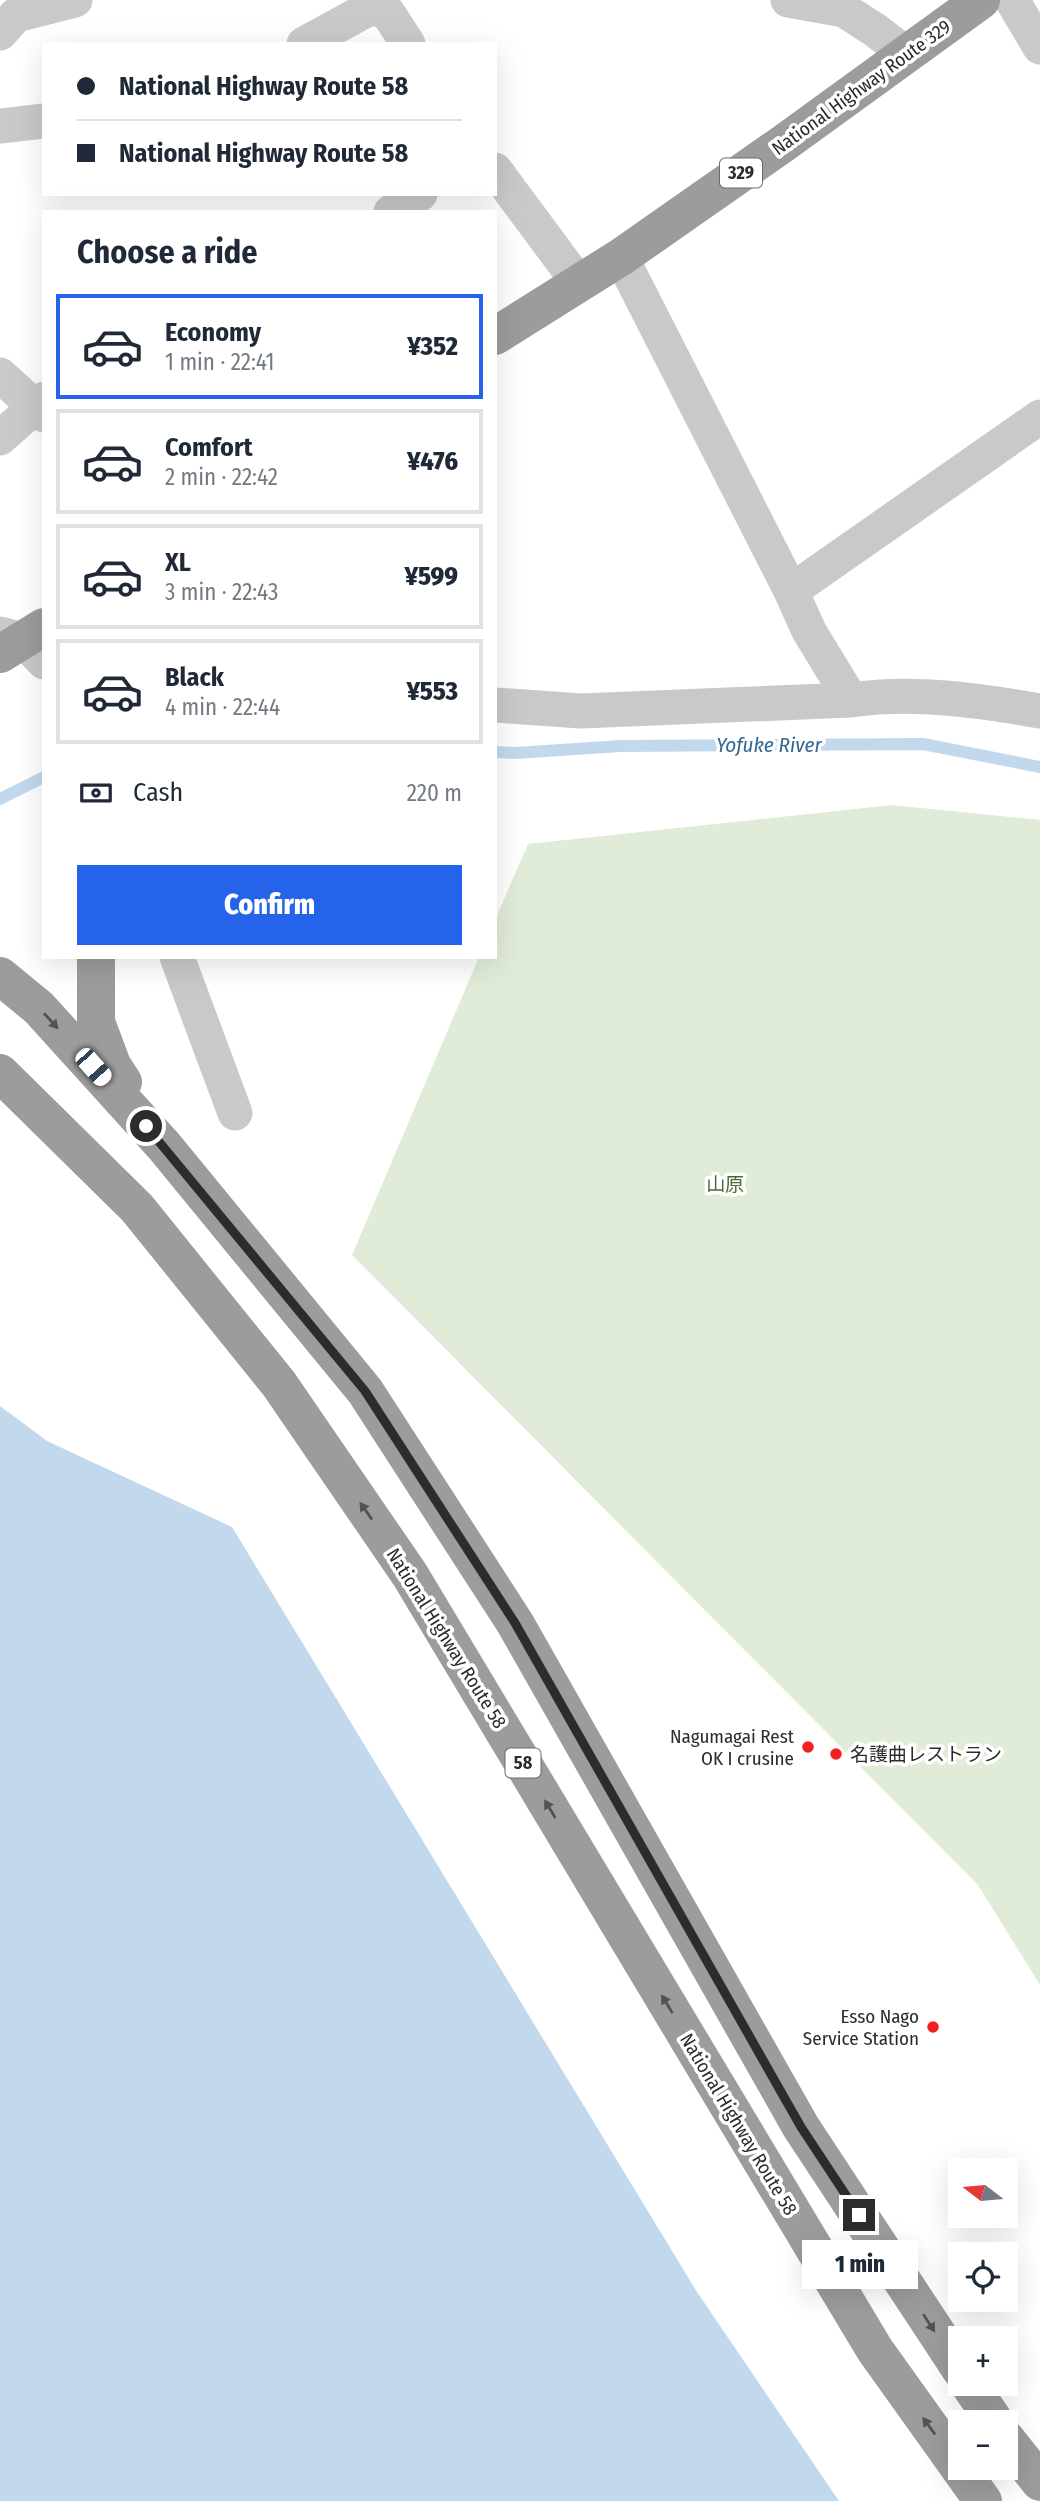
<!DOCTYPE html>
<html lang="en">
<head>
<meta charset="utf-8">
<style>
  :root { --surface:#fff; --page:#f6f6f7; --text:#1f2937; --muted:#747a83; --line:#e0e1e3; --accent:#2563eb }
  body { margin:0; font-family:"Fira Sans Condensed","Noto Sans JP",sans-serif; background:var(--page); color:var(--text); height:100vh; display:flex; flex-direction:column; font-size:26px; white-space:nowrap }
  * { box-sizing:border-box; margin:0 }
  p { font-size:23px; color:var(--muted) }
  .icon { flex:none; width:38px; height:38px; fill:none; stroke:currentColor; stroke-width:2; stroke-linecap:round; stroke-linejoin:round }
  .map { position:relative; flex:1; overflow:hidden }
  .panel { position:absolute; left:42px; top:210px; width:455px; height:749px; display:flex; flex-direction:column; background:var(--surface); border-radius:0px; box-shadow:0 7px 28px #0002 }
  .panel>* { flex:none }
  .hud { position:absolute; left:42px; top:42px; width:455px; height:154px; border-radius:0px; box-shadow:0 7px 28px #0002; display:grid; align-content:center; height:154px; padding:0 35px; background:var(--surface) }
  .needle { width:46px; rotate:286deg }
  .fabs { position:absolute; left:948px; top:2158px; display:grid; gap:14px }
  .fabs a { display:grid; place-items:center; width:70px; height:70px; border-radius:0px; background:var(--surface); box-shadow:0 7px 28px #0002; font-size:35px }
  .end { position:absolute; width:32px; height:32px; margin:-16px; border:9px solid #2c2c2c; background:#fff; box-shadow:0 0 0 4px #fff }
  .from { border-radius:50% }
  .bubble { position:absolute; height:49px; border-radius:0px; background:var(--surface); box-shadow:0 7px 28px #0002; font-size:23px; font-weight:800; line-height:49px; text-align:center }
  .car { position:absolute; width:21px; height:42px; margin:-21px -10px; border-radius:9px; box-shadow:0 0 5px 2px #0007; background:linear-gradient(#fff 24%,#345 0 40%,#fff 0 76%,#345 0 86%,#fff 0) }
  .hud b { display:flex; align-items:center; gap:24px; height:66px; font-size:26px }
  .hud b+b { border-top:2px solid var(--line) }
  .hud i { width:18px; height:18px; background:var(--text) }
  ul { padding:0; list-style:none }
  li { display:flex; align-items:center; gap:21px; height:105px; margin:0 14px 10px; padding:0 21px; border:4px solid var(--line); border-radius:0px }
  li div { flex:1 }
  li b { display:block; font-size:26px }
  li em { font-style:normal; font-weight:800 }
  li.current { border-color:var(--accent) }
  li>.icon { width:63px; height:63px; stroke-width:1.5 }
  h2 { padding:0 35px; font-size:32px; line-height:84px }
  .pay { display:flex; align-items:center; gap:18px; height:77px; padding:0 35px; font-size:26px }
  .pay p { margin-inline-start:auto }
  .cta { display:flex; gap:14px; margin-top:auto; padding:14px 35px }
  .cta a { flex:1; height:80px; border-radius:0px; background:var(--accent); color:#fff; font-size:28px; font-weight:800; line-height:80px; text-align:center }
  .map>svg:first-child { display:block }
  .green { fill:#e1ecd8 }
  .water { fill:#c2d9ed }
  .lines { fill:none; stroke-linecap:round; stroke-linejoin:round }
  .stream { stroke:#c2d9ed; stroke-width:12 }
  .minor { stroke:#c9c9c9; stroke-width:35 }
  .trunk { stroke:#9c9c9c; stroke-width:38 }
  .oneway { fill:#535353 }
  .route { stroke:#2c2c2c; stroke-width:9 }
  .poi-dot { fill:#f31e1f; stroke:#fff; stroke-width:2.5 }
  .labels { text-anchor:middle; stroke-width:7; stroke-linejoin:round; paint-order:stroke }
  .shield { fill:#fff; stroke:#6b6b6b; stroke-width:2 }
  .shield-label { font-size:18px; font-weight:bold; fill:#2c2c2c }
  .street-label { font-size:19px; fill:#2c2c2c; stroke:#fff }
  .park-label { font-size:19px; fill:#4b6b36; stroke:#fff }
  .poi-label { font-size:19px; fill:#2c2c2c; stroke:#fff; text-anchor:end }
  .water-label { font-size:21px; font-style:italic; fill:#346894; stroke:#fff }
</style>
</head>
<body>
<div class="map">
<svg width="1040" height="2501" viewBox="0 0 1040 2501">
  <rect width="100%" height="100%" fill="#fff"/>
  <path class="green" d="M 892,805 L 1040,820 L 1040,1985 L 978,1885 L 352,1255 L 479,957 L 495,957 L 495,920 L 528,844 Z"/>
  <path class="water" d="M 0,1406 L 47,1441 L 232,1527 L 697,2292 L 839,2501 L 0,2501 Z"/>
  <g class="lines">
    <path class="stream" d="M 495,752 L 515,753 L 621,746 L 923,744 L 1040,767
      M 0,799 L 44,777"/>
    <path class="minor" d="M 788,0 L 844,10 L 875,30 L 905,53
      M 1012,0 L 1040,47
      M 0,33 L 16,15 L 75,0
      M 304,44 L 372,7 L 388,13 L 408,44
      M 0,126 L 44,121
      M 495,170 L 578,282
      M 391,212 L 420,194
      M 621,257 L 791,591 L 809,631 L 851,700
      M 0,375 L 44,415
      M 0,438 L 44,399
      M 791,591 L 1040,417
      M 0,634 L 23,640 L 44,662
      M 495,705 L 581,711 L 851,700 C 914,691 977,700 1040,711
      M 177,957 L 235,1113"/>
    <path class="trunk" d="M 495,336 L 621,257 L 784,143 L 981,0
      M 0,654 L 44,627
      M 96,957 L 96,1022 L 112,1065 L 123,1082
      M 0,976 L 39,1008 L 164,1146 L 365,1391 L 515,1623 L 801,2127 L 961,2370
      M 0,1073 L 137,1208 L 279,1384 L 410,1575 L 875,2350 L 983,2501
      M 969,2384 L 995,2422
      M 1006,2439 L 1040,2482"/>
  </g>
  <defs><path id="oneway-solid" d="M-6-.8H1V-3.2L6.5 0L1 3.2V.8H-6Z" transform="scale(1.75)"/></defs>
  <g class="oneway">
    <use href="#oneway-solid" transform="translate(51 1021) rotate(48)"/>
    <use href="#oneway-solid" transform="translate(366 1511) rotate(-125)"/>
    <use href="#oneway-solid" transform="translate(550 1809) rotate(-121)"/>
    <use href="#oneway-solid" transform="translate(667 2004) rotate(-121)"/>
    <use href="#oneway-solid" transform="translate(929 2323) rotate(57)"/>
    <use href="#oneway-solid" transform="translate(929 2426) rotate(-126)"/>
  </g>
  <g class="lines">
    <path class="route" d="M 146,1126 L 365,1391 L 515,1623 L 801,2127 L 859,2215"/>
  </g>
  <g class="poi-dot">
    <circle cx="808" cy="1747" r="7"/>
    <circle cx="836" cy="1754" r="7"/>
    <circle cx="933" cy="2027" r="7"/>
  </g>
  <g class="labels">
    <g class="shield">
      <rect x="720" y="158.5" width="42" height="29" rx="5"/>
      <rect x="505.5" y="1748.5" width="35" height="29" rx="5"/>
    </g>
    <g class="shield-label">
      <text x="741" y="179">329</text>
      <text x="523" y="1769">58</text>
    </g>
    <g class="street-label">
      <text transform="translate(861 87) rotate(-36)" y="7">National Highway Route 329</text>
      <text transform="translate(447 1638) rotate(58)" y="7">National Highway Route 58</text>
      <text transform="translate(739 2124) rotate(59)" y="7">National Highway Route 58</text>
    </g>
    <g class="park-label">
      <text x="725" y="1191">山原</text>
    </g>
    <g class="poi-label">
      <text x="794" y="1743">Nagumagai Rest<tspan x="794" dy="22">OK I crusine</tspan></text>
      <text x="850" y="1761" text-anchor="start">名護曲レストラン</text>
      <text x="919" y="2023">Esso Nago<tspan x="919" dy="22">Service Station</tspan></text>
    </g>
    <g class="water-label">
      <text x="769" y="752">Yofuke River</text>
    </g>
  </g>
</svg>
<div class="fabs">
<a><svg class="needle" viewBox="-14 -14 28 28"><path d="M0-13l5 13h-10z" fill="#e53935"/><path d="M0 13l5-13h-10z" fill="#747a83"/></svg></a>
<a><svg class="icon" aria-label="locate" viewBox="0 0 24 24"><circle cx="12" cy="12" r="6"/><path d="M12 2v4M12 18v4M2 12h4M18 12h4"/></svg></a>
<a>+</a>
<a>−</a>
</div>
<i class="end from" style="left:146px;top:1126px"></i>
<i class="end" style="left:859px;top:2215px"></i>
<div class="bubble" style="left:802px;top:2240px;width:116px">1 min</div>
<i class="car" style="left:93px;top:1067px;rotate:138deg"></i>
<div class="hud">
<b><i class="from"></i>National Highway Route 58</b>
<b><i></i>National Highway Route 58</b>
</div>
<section class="panel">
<h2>Choose a ride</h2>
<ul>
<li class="current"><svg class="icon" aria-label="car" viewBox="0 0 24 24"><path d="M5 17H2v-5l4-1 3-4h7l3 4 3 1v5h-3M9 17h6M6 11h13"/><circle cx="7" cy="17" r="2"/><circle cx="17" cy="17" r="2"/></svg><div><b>Economy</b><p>1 min · 22:41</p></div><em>¥352</em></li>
<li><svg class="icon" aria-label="car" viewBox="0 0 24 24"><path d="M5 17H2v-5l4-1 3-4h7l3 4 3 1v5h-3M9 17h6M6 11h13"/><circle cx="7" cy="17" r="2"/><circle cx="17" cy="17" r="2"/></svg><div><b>Comfort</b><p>2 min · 22:42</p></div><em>¥476</em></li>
<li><svg class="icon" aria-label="car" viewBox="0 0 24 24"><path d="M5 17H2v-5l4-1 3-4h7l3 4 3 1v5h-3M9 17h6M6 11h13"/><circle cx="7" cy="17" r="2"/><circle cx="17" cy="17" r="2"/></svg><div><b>XL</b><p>3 min · 22:43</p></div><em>¥599</em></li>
<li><svg class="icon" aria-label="car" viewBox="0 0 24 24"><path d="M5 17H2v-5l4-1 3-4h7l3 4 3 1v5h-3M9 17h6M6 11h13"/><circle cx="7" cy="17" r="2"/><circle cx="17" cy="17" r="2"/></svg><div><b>Black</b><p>4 min · 22:44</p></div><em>¥553</em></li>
</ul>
<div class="pay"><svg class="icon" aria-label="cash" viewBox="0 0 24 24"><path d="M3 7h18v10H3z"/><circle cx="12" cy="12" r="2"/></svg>Cash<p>220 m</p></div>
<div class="cta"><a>Confirm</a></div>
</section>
</div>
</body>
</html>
